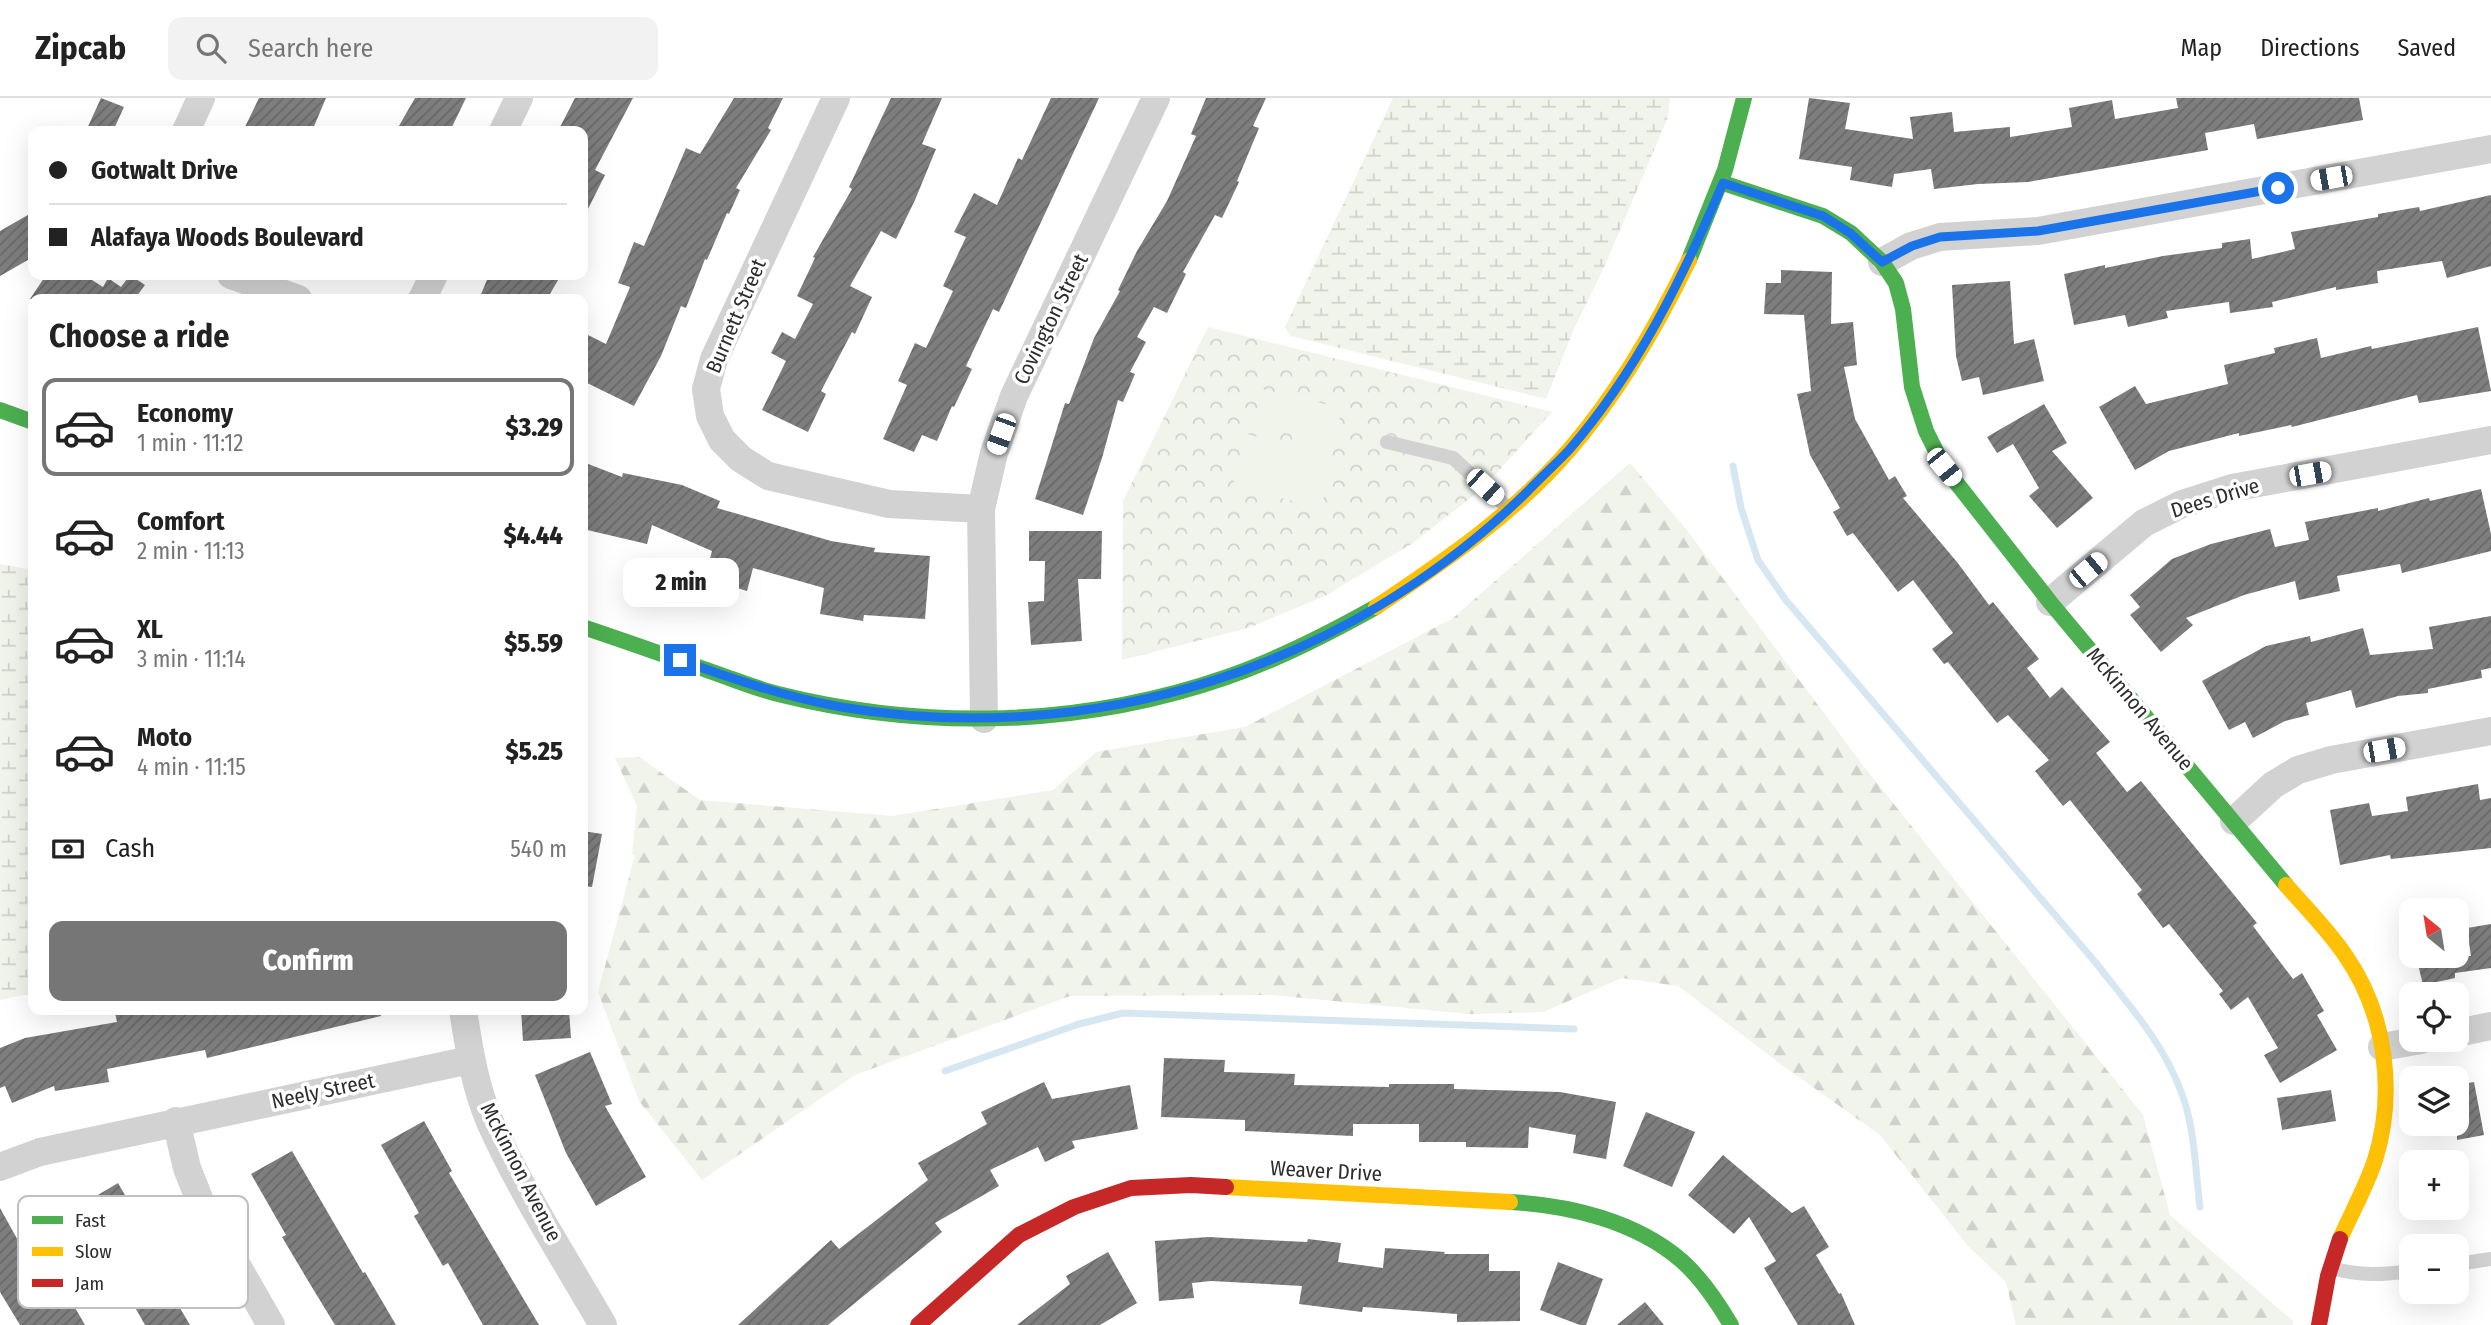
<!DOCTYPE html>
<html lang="en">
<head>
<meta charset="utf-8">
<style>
  :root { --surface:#fff; --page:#f2f2f2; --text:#222; --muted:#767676; --line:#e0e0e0; --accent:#767676 }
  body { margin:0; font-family:"Fira Sans Condensed",sans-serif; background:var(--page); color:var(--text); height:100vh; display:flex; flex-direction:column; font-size:26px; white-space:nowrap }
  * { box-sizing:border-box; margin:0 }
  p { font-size:23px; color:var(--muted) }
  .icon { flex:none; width:38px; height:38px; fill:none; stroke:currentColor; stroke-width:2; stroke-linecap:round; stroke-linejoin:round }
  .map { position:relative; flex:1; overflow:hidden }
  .drawer { position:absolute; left:28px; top:196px; width:560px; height:721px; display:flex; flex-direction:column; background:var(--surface); border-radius:14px; box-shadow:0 7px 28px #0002 }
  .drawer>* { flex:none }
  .banner { position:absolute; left:28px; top:28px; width:560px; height:154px; border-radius:14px; box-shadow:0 7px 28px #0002; display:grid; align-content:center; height:154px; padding:0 21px; background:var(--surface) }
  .needle { width:46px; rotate:330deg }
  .controls { position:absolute; left:2399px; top:800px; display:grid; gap:14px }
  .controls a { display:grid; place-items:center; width:70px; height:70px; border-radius:14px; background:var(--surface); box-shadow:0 7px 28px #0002; font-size:35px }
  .end { position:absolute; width:32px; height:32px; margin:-16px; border:9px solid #1a73e8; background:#fff; box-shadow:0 0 0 4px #fff }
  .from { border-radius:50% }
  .bubble { position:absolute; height:49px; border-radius:14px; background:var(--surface); box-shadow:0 7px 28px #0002; font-size:23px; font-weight:800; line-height:49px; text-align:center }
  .car { position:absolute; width:21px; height:42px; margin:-21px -10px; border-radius:9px; box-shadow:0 0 5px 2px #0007; background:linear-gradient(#fff 24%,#345 0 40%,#fff 0 76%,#345 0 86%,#fff 0) }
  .banner b { display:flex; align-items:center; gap:24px; height:66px; font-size:26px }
  .banner b+b { border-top:2px solid var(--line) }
  .banner i { width:18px; height:18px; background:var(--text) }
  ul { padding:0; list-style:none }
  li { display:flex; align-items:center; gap:21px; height:98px; margin:0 14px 10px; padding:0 7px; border:4px solid transparent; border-radius:14px }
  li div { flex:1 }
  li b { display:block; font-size:26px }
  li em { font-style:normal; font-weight:800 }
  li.current { border-color:var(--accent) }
  li>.icon { width:63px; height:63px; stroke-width:1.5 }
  h2 { padding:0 21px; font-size:32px; line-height:84px }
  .pay { display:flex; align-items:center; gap:18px; height:77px; padding:0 21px; font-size:26px }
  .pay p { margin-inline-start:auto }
  .action { display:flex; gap:14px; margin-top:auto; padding:14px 21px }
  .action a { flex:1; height:80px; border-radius:14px; background:var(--accent); color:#fff; font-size:28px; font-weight:800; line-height:80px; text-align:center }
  header { display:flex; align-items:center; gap:42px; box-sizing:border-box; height:98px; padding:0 35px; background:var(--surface); border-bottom:2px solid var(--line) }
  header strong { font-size:33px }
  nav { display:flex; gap:38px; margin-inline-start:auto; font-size:24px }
  .search { width:490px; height:63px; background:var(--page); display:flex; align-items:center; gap:18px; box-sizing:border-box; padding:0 24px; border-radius:14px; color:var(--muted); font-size:26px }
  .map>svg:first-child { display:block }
  .forest { fill:url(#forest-firs) }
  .wetland { fill:url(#wetland-marsh) }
  .park { fill:url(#park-crowns) }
  .garden { fill:#f0f4eb }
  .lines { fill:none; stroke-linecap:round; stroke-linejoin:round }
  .stream { stroke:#d7e7f2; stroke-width:7 }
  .building { fill:url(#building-hatch) }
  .lane { stroke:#d2d2d2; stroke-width:14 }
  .street { stroke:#d2d2d2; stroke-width:28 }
  .fast { stroke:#4caf50; stroke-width:16 }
  .slow { stroke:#ffc107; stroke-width:16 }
  .jam { stroke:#c62828; stroke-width:16 }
  .route { stroke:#1a73e8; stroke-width:9 }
  .labels { text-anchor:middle; stroke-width:7; stroke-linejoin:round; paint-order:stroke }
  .street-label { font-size:21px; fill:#2d2d2d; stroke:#fff }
  .key { fill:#fff; stroke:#c0c0c0; stroke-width:2 }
  .key-label { font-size:19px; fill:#2d2d2d }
</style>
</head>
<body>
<header>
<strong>Zipcab</strong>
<div class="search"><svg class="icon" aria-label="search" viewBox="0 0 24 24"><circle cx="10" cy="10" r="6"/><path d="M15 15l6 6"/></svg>Search here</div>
<nav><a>Map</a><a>Directions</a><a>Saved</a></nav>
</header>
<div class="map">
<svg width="2491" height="1227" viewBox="0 0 2491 1227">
  <defs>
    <pattern id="forest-firs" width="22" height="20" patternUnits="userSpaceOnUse" patternTransform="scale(1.75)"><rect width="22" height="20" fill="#f0f4eb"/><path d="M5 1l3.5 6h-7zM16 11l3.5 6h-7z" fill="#ced2ca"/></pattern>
    <pattern id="wetland-marsh" width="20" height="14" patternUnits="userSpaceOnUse" patternTransform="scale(1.75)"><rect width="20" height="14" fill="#f0f4eb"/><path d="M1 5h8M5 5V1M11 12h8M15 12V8" fill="none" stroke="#ced2ca"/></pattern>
    <pattern id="park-crowns" width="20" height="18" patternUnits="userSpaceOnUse" patternTransform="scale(1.75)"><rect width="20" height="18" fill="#f0f4eb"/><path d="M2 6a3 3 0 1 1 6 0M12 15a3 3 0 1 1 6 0" fill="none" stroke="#ced2ca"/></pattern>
    <pattern id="building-hatch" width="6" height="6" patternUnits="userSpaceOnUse" patternTransform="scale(1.75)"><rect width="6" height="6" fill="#7e7e7e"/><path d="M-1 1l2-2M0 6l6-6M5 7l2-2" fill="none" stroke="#686868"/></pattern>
  </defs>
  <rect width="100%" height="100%" fill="#fff"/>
  <path class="forest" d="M 1630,365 L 1686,431 L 1865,670 L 2143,1017 L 2170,1117 L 2293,1223 L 2293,1227 L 2016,1227 L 2006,1184 L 1968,1148 L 1880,1037 L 1782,967 L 1678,888 L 1622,880 L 1543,914 L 1469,916 L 1272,897 L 1070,898 L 855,977 L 702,1082 L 639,1003 L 598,894 L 635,757 L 632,756 L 637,708 L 615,660 L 639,659 L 700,702 L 892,718 L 1053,692 L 1096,654 L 1245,629 L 1453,520 Z"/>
  <path class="wetland" d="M 1393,0 L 1670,0 L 1668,19 L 1606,165 L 1573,233 L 1546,301 L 1291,238 L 1285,229 Z
    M 0,466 L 33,472 L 33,895 L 0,902 Z"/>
  <path class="park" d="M 1208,229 L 1552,314 L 1483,390 L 1413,445 L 1325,498 L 1248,530 L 1122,562 L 1123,403 Z"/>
  <path class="garden" d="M 1262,291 L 1342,310 L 1333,346 L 1253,327 Z
    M 1246,336 L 1334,358 L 1321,410 L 1233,388 Z"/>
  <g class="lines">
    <path class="stream" d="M 1733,368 L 1741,410 L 1758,462 L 1785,501 L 2096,865 C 2127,905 2162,943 2180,991 C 2195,1027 2195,1070 2200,1109
      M 945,973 L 1079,926 L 1123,915 L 1574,931"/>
  </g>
  <path class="building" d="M 101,0 L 124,9 L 113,33 L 86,33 Z
    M 259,0 L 326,0 L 312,33 L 243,33 Z
    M 415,0 L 466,0 L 450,33 L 396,33 Z
    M 575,0 L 633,0 L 595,72 L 605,77 L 583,121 L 583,33 L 558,33 Z
    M 734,0 L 783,0 L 768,30 L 771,32 L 736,90 L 740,92 L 729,116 L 727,115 L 707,162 L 705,161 L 686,210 L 681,208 L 661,258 L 634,308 L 583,283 L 583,248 L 588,237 L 606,246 L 630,189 L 618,185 L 634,144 L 644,148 L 686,50 L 700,56 Z
    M 891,0 L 942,0 L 922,46 L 936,51 L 915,102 L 896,141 L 881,133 L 850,188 L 872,199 L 855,236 L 852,234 L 821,293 L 826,296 L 808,334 L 762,312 L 786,263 L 771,255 L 782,234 L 795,241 L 813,206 L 797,198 L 815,160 L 813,159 L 852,91 L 849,89 Z
    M 1051,0 L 1099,0 L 999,214 L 993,211 L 966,268 L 972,271 L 954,309 L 952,308 L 937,343 L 922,337 L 914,354 L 883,341 L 907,287 L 898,283 L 915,245 L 926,250 L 953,193 L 943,188 L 966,139 L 954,134 L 974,95 L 997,107 L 1018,60 L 1022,62 Z
    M 1206,0 L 1266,0 L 1253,28 L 1259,30 L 1237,83 L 1239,84 L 1222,120 L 1215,117 L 1183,174 L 1186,176 L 1167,215 L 1154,209 L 1137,239 L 1146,244 L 1130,274 L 1135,276 L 1123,304 L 1118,302 L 1102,360 L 1083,417 L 1035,401 L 1065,305 L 1069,306 L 1094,240 L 1120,193 L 1118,192 L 1137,153 L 1167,103 L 1196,38 L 1191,36 Z
    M 1809,0 L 1850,5 L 1845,31 L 1913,41 L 1910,19 L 1952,14 L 1954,34 L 2010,29 L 2010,39 L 2072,29 L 2069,10 L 2112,2 L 2115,21 L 2178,10 L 2176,0 L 2359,0 L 2363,22 L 2257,41 L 2254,26 L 2205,35 L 2208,52 L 2028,84 L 1978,86 L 1934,91 L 1931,71 L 1894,76 L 1892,89 L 1850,82 L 1852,69 L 1799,61 Z
    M 2491,97 L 2491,168 L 2447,180 L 2442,163 L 2377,173 L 2378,185 L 2336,192 L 2336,189 L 2272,204 L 2273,209 L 2230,215 L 2229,204 L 2166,213 L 2168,220 L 2128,229 L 2125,217 L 2074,227 L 2064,176 L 2105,167 L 2105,170 L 2163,158 L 2222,150 L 2222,145 L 2250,141 L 2252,161 L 2295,151 L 2291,134 L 2378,119 L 2378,116 L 2419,109 L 2420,113 Z
    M 33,114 L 33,159 L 0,178 L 0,133 Z
    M 1781,172 L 1832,174 L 1831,226 L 1853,224 L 1857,267 L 1844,269 L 1855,321 L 1889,382 L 1895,378 L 1907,398 L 1903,400 L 1957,464 L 1989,507 L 1993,504 L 2039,561 L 2027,570 L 2050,600 L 2062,589 L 2110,644 L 2096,655 L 2127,694 L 2141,683 L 2257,825 L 2253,828 L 2293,881 L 2302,875 L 2324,913 L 2317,917 L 2337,952 L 2280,985 L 2264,957 L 2278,950 L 2248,899 L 2231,912 L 2219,896 L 2223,893 L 2169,826 L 2163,830 L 2137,796 L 2142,792 L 2070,702 L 2063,708 L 2035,673 L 2049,662 L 2008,617 L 1997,625 L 1948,564 L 1944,566 L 1932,551 L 1953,535 L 1913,482 L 1898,494 L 1853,435 L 1847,438 L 1833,414 L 1840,410 L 1810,357 L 1797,296 L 1811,293 L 1804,217 L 1764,216 L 1766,185 L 1781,185 Z
    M 46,177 L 84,177 L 103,189 L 108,180 L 121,189 L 130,177 L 145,187 L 136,199 L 140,201 L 30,201 Z
    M 489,177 L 561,177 L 547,201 L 479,201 Z
    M 2010,183 L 2014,246 L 2034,241 L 2044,283 L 1983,297 L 1979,279 L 1962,283 L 1956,258 L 1952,187 Z
    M 2478,229 L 2491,293 L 2419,305 L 2417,297 L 2292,329 L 2291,327 L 2239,338 L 2239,335 L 2169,353 L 2135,372 L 2099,309 L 2135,288 L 2146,306 L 2228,286 L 2224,267 L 2275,255 L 2274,250 L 2317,240 L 2321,260 L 2371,248 L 2372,251 Z
    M 2044,306 L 2067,345 L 2052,353 L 2093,400 L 2057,430 L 2029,398 L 2039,390 L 2013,346 L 1997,355 L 1987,339 Z
    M 583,364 L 622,379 L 623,375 L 682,387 L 720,403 L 717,410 L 831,443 L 875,450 L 874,454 L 930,458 L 925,521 L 864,517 L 863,523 L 820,516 L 824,490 L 753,470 L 747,493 L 705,480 L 712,453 L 652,427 L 647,446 L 583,431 Z
    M 2481,391 L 2491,436 L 2491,453 L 2402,475 L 2400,466 L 2337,478 L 2340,493 L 2299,502 L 2295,483 L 2244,497 L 2186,520 L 2193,527 L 2161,554 L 2130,517 L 2140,509 L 2130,497 L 2172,461 L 2211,446 L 2270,431 L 2275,449 L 2309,442 L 2305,424 L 2378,410 L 2378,413 L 2429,400 L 2430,403 Z
    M 1029,433 L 1102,433 L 1101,481 L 1078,481 L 1082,543 L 1031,547 L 1028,504 L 1044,503 L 1045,463 L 1029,463 Z
    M 2491,518 L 2491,570 L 2481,572 L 2482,580 L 2428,591 L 2428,595 L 2398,598 L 2356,610 L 2351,592 L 2306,605 L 2309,617 L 2285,623 L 2253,640 L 2245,624 L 2229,632 L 2202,583 L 2266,548 L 2310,538 L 2311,544 L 2363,530 L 2370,557 L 2433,551 L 2429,529 Z
    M 2478,686 L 2480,702 L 2491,700 L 2491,750 L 2391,761 L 2390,757 L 2340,767 L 2330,712 L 2369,705 L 2372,718 L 2408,713 L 2406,699 Z
    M 583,733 L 602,736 L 592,789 L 583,788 Z
    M 2491,826 L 2491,870 L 2455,875 L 2455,880 L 2423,887 L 2416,858 L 2471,858 L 2467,830 Z
    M 129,912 L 178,912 L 179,917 L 204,912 L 381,912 L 381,918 L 207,960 L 205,952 L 107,971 L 109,984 L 55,993 L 54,988 L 12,1005 L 5,988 L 0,990 L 0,950 L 25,940 L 117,924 L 115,915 Z
    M 521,912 L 569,912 L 571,940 L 523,943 Z
    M 590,954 L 612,1006 L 605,1008 L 646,1079 L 596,1108 L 566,1055 L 535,977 Z
    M 1164,960 L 1225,962 L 1224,974 L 1295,976 L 1294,987 L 1389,989 L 1389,986 L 1454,986 L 1454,991 L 1560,994 L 1616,1004 L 1606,1061 L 1573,1055 L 1576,1037 L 1529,1029 L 1528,1050 L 1466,1049 L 1466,1044 L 1419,1044 L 1419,1026 L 1353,1026 L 1353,1038 L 1245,1033 L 1245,1022 L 1161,1019 Z
    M 1044,984 L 1052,1001 L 1130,987 L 1138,1031 L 1072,1043 L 1075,1050 L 1045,1064 L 1038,1049 L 990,1072 L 999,1088 L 935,1125 L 942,1134 L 828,1227 L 738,1227 L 831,1142 L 839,1151 L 928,1082 L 918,1065 L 987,1026 L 981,1014 Z
    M 2474,984 L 2484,1037 L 2457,1042 L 2457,987 Z
    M 2331,992 L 2336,1023 L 2282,1032 L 2277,1000 Z
    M 1646,1014 L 1695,1034 L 1672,1089 L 1623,1068 Z
    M 424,1023 L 452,1073 L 449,1075 L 539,1227 L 483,1227 L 448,1165 L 443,1168 L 414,1118 L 419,1115 L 381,1047 Z
    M 292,1053 L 363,1175 L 365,1174 L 396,1227 L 335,1227 L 310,1186 L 282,1139 L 286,1137 L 251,1076 Z
    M 1723,1057 L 1792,1115 L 1804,1108 L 1829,1149 L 1816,1157 L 1839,1196 L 1841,1195 L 1855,1227 L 1798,1227 L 1764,1170 L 1776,1163 L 1749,1119 L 1734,1136 L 1688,1097 Z
    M 118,1085 L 155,1149 L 162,1145 L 179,1174 L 164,1183 L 190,1227 L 145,1227 L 107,1160 L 96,1167 L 66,1116 Z
    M 0,1110 L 55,1209 L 70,1201 L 85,1227 L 20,1227 L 0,1194 Z
    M 1208,1139 L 1307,1144 L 1308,1141 L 1341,1145 L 1338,1164 L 1383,1170 L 1385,1150 L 1445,1154 L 1444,1156 L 1489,1156 L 1489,1173 L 1520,1173 L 1520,1223 L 1457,1224 L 1457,1216 L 1363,1209 L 1362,1214 L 1299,1206 L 1302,1188 L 1211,1183 L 1192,1185 L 1194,1200 L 1159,1203 L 1155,1143 Z
    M 1108,1154 L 1137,1205 L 1100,1227 L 1017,1227 L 1070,1186 L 1066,1178 Z
    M 1558,1164 L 1603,1181 L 1586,1227 L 1580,1227 L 1540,1212 Z
    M 1645,1204 L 1664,1227 L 1617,1227 Z"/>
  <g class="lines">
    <path class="lane" d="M 1387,344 L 1453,360 L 1508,410
      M 2457,1166 L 2491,1161
      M 2331,1170 C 2361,1178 2381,1177 2412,1173"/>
    <path class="street" d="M 836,0 L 714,261 L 706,291 L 710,318 L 722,342 L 741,361 L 768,378 L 889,406 L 981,411
      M 186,33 L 201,0
      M 503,33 L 519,0
      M 1882,164 L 1911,148 L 1940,139 L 2038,133 L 2491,51
      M 231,177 L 298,201
      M 422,201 L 434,177
      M 2050,504 L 2144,425 L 2182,406 L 2232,390 L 2491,342
      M 984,621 L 981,411 L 994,355 L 1014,298 L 1156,0
      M 2234,723 L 2273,687 L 2298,672 L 2331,662 L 2491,633
      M 463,912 C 469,950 475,990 491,1026 C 522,1095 565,1161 603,1227
      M 2457,935 L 2491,928
      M 2382,949 L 2421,942
      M 176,1023 L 187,1070 L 200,1103 L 271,1227
      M 0,1069 L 40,1054 L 470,962"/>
    <path class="fast" d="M 1723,85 L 1823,118 L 1851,135 L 1882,164 L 1896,185 L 1903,211 L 1912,289 L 1926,333 L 1944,369 L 2050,504 L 2286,787
      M 1689,162 L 1725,72 L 1744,0
      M 0,312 L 33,324
      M 583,529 C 628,544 673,560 718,576 C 738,583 758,591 778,596 C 926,633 1083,629 1227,579 C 1279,561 1328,536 1376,509
      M 1510,1104 C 1569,1107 1636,1123 1682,1163 C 1701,1180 1718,1205 1731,1227"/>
    <path class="slow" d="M 1376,509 C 1445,463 1515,415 1570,351 C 1618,295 1657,228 1689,162
      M 2286,787 C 2306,810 2328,832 2345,857 C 2386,915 2396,995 2375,1062 C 2366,1089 2352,1114 2340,1141
      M 1226,1089 L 1510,1104"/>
    <path class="jam" d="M 918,1227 L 1019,1137 L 1074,1109 L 1131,1090 L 1191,1087 L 1226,1089
      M 2319,1227 L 2328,1178 L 2340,1141"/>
  </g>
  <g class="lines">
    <path class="route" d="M 680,562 C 733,581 785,599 841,609 C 1091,651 1347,571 1528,393 C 1541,379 1556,366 1569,352 C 1637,274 1683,179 1723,85 L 1823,118 L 1850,135 L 1882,164 L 1912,148 L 1940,139 L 2038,133 L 2278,90"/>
  </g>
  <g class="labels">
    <g class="street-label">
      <text transform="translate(736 218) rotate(-67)" y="7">Burnett Street</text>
      <text transform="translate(1051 221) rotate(-64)" y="7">Covington Street</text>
      <text transform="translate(2215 400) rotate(-17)" y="7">Dees Drive</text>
      <text transform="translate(2140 611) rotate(50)" y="7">McKinnon Avenue</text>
      <text transform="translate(323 993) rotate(-12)" y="7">Neely Street</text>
      <text transform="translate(1326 1073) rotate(3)" y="7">Weaver Drive</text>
      <text transform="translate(521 1074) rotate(63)" y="7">McKinnon Avenue</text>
    </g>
  </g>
  <rect x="18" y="1098" width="230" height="112" rx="10" class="key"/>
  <rect x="32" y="1118" width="31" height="8" fill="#4caf50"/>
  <rect x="32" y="1149" width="31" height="9" fill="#ffc107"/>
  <rect x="32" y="1181" width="31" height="8" fill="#c62828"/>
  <g class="key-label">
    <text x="75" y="1129">Fast</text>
    <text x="75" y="1160">Slow</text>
    <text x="75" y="1192">Jam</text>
  </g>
</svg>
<div class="controls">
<a><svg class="needle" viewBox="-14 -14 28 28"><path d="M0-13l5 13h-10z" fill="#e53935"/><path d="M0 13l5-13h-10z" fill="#767676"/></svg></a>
<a><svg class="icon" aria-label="locate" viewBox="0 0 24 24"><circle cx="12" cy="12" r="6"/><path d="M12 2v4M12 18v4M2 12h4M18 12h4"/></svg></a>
<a><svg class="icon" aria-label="layers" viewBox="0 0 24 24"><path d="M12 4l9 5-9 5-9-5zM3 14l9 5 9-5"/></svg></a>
<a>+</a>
<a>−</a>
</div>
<i class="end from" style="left:2278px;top:90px"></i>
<i class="end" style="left:680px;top:562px"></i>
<div class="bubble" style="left:623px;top:460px;width:116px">2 min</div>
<i class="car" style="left:2331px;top:80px;rotate:260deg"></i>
<i class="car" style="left:1001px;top:336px;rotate:200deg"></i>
<i class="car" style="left:1944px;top:369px;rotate:141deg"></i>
<i class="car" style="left:2310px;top:376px;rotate:80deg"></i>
<i class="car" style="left:1485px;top:389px;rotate:132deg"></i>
<i class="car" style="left:2088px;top:472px;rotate:50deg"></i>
<i class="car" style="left:2384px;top:652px;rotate:80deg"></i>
<div class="banner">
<b><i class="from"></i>Gotwalt Drive</b>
<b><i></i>Alafaya Woods Boulevard</b>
</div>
<section class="drawer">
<h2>Choose a ride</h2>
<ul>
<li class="current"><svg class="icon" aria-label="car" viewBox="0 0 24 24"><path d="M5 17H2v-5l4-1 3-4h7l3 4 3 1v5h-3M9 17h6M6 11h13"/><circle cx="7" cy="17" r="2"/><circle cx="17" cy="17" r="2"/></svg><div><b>Economy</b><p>1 min · 11:12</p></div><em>$3.29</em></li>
<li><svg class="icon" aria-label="car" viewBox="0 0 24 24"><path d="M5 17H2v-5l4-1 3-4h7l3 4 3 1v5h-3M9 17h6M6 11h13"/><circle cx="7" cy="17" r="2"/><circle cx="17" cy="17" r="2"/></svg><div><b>Comfort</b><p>2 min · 11:13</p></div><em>$4.44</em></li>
<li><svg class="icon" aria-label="car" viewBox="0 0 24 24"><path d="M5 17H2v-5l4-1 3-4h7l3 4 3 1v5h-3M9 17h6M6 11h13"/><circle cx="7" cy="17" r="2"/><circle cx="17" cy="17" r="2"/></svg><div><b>XL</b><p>3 min · 11:14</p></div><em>$5.59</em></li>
<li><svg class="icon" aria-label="car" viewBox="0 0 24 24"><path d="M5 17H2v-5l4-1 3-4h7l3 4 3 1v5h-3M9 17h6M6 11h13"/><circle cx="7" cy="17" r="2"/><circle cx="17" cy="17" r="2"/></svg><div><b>Moto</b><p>4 min · 11:15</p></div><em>$5.25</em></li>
</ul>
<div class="pay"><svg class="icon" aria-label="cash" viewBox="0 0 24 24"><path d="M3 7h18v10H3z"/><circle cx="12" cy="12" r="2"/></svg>Cash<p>540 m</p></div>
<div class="action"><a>Confirm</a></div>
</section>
</div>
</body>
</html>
